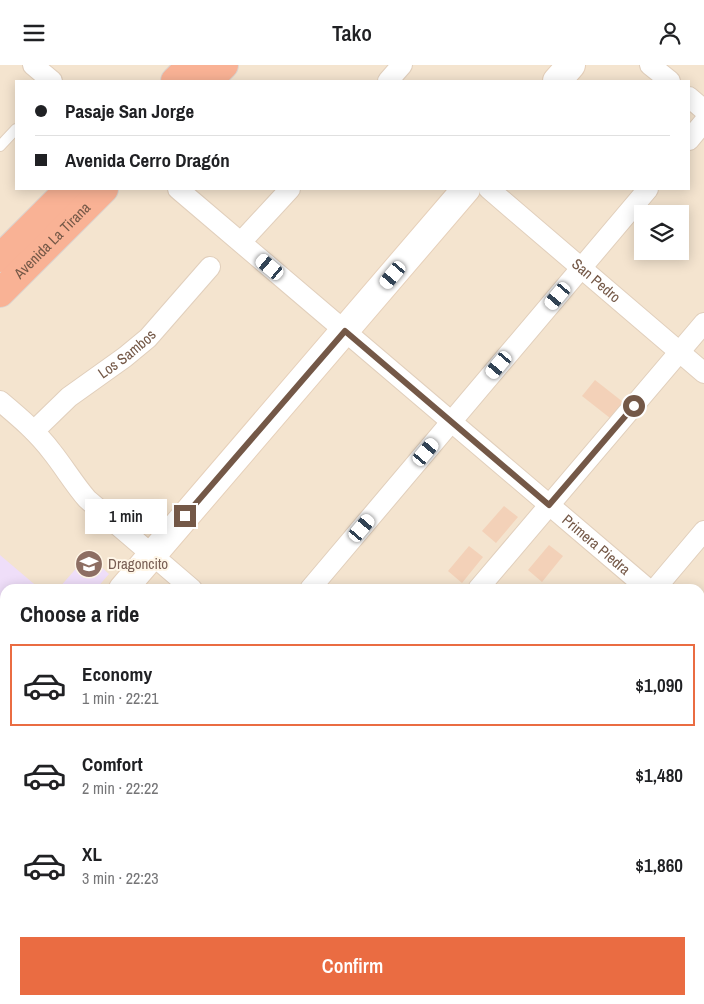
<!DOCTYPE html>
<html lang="en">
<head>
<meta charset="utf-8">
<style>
  :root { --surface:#fff; --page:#f6f6f6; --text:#202124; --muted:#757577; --line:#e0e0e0; --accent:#ea6c42 }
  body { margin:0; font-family:"Archivo Narrow",sans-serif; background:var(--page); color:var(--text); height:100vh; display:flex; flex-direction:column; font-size:19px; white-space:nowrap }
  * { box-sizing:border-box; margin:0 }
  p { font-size:16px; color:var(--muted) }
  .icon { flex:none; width:28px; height:28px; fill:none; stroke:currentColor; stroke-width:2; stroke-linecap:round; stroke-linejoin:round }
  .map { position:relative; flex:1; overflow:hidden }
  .sheet { position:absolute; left:0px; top:519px; width:705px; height:421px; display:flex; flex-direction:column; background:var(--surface); border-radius:15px 15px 0 0; box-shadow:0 2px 12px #0003 }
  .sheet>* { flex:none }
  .top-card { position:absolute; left:15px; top:15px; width:675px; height:110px; border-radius:0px; box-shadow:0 2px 12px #0003; display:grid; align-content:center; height:110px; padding:0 20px; background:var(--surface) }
  .tools { position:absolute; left:634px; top:140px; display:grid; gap:10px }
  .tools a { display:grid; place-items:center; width:55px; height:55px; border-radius:0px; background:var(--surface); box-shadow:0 2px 12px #0003; font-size:25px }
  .end { position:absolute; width:22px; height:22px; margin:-11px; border:6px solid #745847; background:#fff; box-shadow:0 0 0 2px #fff }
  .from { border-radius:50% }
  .bubble { position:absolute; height:35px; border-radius:0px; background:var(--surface); box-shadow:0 2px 12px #0003; font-size:16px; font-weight:600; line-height:35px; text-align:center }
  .car { position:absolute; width:15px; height:30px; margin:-15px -8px; border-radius:6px; box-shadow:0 0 4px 1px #0007; background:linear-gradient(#fff 24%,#345 0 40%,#fff 0 76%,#345 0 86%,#fff 0) }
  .top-card b { display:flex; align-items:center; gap:18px; height:48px; font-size:19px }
  .top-card b+b { border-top:1px solid var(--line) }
  .top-card i { width:12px; height:12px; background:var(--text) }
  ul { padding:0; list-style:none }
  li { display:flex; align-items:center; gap:15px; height:82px; margin:0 10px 8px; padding:0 10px; border:2px solid transparent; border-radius:0px }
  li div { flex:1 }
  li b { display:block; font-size:19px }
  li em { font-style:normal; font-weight:600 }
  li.current { border-color:var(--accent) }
  li>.icon { width:45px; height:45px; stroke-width:1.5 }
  h2 { padding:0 20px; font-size:22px; line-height:60px }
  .cta { display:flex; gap:10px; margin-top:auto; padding:10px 20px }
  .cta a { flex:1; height:58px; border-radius:0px; background:var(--accent); color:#fff; font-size:20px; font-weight:600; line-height:58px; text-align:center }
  header { display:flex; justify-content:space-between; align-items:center; height:65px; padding:0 20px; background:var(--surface); font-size:22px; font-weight:600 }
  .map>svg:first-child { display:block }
  .residential { fill:#f4e4cf; fill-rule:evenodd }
  .education { fill:#efdef9 }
  .building { fill:#f3d1b8 }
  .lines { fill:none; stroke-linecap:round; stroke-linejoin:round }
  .lane-casing { stroke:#e1cfbc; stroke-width:12 }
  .street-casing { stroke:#e1cfbc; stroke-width:22 }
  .secondary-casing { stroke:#e6d0ba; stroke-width:30 }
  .highway-casing { stroke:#dbd4cf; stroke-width:30 }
  .path { stroke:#d7b49b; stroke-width:3; stroke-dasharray:1 4; stroke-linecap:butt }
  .lane { stroke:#fff; stroke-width:10 }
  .street { stroke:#fff; stroke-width:20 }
  .secondary { stroke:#fff; stroke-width:28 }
  .highway { stroke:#f9b295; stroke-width:28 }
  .route { stroke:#745847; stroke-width:6 }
  .labels { text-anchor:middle; stroke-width:4; stroke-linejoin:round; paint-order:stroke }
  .street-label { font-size:15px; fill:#745847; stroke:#fff6e7 }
  .education-label { font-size:15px; fill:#785e54; stroke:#fff6e7; text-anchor:start }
</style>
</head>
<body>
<header><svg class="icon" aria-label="menu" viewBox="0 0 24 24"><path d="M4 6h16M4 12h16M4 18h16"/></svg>Tako<svg class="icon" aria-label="person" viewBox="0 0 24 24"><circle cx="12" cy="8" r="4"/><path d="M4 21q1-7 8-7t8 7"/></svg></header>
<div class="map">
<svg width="704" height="939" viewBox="0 0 704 939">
  <rect width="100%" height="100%" fill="#fdf2e1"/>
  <path class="residential" d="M 0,0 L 704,0 L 704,939 L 0,939 ZM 16,16 L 689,16 L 689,124 L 16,124 ZM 642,149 L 680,149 L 680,186 L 642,186 ZM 5,524 L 700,524 L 700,935 L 5,935 Z"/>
  <path class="education" d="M 0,490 L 40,524 L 5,524 L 5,630 L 0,636 Z
    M 88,490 L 109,509 L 96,524 L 58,524 Z"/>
  <path class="building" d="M 595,315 L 623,337 L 610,353 L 582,331 Z
    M 504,441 L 518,452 L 496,478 L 482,466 Z
    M 549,480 L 563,491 L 542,517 L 528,505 Z
    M 469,481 L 483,492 L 462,518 L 448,506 Z
    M 704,618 L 704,646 L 700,651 L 700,623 Z
    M 704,710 L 704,720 L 700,717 Z
    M 704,822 L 704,850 L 700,855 L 700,827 Z"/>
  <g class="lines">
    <g class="lane-casing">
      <path id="lane" d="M 0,81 L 16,64
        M 700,916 L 704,919"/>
    </g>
    <g class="street-casing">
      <g id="street">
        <path d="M 33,0 L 52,16"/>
        <path d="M 650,0 L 670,16"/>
        <path d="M 388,16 L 402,0"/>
        <path d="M 689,32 L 704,45"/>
        <path d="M 689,75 L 704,57"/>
        <path id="s1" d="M 178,124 L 648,524"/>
        <path id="s2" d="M 489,124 L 704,308"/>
        <path d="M 241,177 L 290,124"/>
        <path d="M 0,336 C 19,352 37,367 52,387 C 64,402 74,419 87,434 L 192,524"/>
        <path id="s3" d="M 34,366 L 69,332 L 125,292 L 148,273 L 210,202"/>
        <path d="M 310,524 L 648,124"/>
        <path d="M 478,524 L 704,258"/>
        <path d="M 655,524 L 704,466"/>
        <path d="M 700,568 L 704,571"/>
        <path d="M 700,677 L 704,672"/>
        <path d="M 700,901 L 704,896"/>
        <path d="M 34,939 L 36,935"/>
        <path d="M 141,939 L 142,935"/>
        <path d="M 300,939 L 304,935"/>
        <path d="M 478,939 L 481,935"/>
        <path d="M 667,939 L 671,935"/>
      </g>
    </g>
    <g class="secondary-casing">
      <path id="secondary" d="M 557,16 L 571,0
        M 123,524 L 466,124
        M 0,668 L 5,662"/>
    </g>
    <g class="highway-casing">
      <g id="highway">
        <path d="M 175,16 L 191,0"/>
        <path d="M 208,16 L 224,0"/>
        <path d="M 0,193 L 69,124"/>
        <path id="s4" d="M 0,228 L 104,124"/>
      </g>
    </g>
    <path class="path" d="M 0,743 L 5,745"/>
    <use href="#lane" class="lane"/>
    <use href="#street" class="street"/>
    <use href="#secondary" class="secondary"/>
    <use href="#highway" class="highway"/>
  </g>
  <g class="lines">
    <path class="route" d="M 185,451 L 345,266 L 549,440 L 634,341"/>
  </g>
  <defs>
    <g id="school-disc" transform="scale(1.4375)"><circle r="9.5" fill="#8d6e63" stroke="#fff6e7"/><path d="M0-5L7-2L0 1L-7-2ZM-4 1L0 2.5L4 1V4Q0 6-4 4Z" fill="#fff"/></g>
  </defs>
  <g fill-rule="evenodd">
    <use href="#school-disc" x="89" y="499"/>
  </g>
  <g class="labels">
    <g class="street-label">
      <text dy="5" stroke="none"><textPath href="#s4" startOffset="74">Avenida La Tirana</textPath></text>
      <text dy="5" stroke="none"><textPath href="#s2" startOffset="141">San Pedro</textPath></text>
      <text dy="5" stroke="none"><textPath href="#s3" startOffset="121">Los Sambos</textPath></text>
      <text dy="5" stroke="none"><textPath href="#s1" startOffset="549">Primera Piedra</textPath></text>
    </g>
    <g class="education-label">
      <text x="108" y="504">Dragoncito</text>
    </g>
  </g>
</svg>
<div class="tools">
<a><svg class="icon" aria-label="layers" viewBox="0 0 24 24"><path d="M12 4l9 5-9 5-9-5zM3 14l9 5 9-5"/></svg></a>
</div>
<i class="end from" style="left:634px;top:341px"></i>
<i class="end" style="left:185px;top:451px"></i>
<div class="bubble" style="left:85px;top:434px;width:82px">1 min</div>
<i class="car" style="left:270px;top:202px;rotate:310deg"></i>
<i class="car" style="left:393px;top:210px;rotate:220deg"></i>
<i class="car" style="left:558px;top:231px;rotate:220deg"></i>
<i class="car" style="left:499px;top:300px;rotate:220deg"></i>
<i class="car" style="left:426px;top:387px;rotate:40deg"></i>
<i class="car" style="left:362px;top:463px;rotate:40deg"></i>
<div class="top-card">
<b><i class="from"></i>Pasaje San Jorge</b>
<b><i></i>Avenida Cerro Dragón</b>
</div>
<section class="sheet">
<h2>Choose a ride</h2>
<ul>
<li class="current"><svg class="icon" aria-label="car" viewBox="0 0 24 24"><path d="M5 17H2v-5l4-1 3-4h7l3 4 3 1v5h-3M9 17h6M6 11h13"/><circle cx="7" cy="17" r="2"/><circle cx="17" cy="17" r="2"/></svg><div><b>Economy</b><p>1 min · 22:21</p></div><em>$1,090</em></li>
<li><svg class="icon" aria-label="car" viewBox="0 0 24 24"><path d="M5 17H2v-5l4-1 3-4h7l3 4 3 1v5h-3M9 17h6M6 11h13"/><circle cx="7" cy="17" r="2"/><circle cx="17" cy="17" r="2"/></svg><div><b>Comfort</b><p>2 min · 22:22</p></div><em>$1,480</em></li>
<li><svg class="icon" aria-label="car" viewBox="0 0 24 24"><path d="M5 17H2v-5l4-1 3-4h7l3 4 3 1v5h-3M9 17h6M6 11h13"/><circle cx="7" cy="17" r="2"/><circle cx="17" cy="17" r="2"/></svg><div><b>XL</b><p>3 min · 22:23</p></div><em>$1,860</em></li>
</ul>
<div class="cta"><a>Confirm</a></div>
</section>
</div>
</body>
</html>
